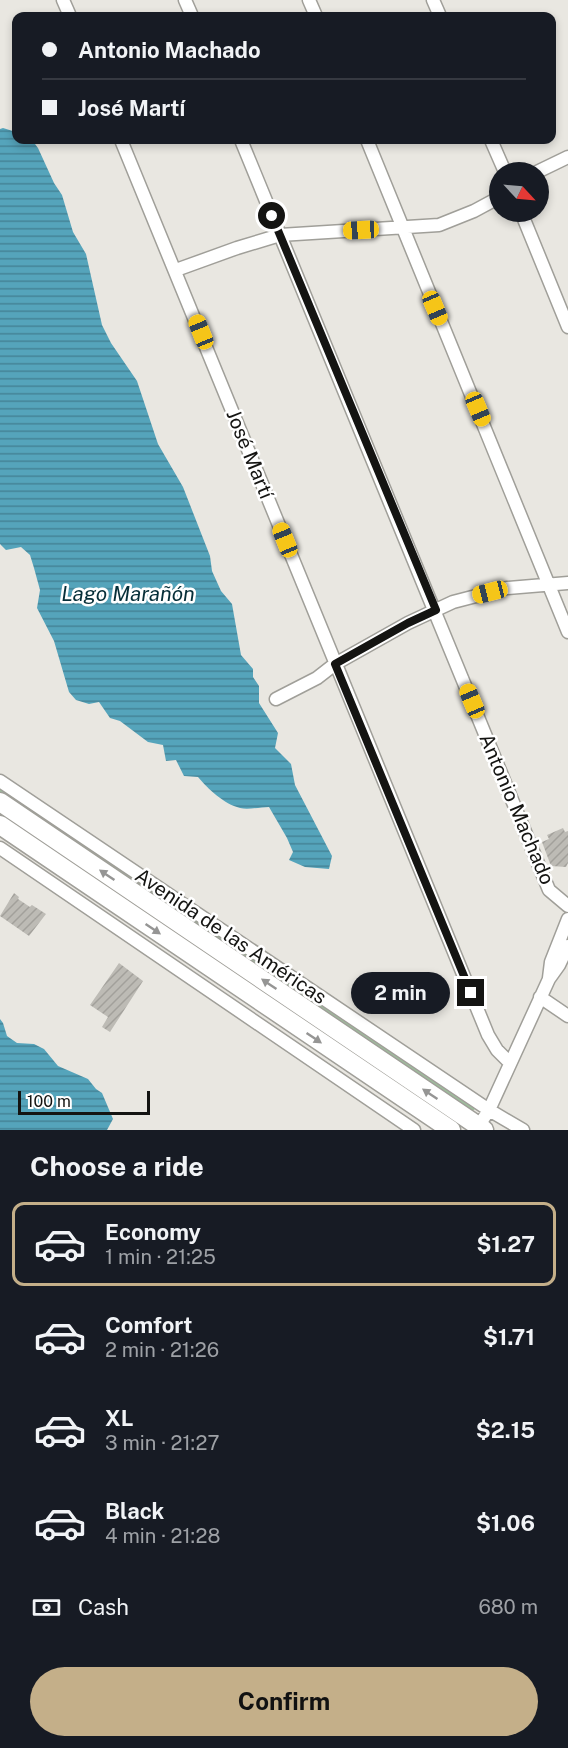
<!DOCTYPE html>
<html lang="en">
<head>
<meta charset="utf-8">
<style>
  :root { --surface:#171b24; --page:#20242c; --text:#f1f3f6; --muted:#9ea1a6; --line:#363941; --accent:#c4af89 }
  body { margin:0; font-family:"Public Sans",sans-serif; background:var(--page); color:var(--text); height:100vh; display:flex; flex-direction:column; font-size:22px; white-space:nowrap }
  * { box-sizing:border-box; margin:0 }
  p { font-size:20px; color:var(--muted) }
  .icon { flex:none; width:33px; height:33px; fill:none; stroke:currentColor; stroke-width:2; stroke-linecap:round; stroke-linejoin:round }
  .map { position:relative; height:1130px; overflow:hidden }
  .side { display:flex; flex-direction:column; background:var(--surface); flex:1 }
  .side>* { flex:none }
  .banner { position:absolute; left:12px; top:12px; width:544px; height:132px; border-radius:12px; box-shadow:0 3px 9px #0003; display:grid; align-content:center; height:132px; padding:0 30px; background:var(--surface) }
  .needle { width:39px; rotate:116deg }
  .fabs { position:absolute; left:489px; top:162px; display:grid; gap:12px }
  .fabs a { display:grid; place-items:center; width:60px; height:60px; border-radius:50%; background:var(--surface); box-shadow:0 3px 9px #0003; font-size:30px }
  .scale { position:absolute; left:18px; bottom:15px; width:132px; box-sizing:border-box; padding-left:6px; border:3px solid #141412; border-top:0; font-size:16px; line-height:21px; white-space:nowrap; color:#141412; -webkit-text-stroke:4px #fff; paint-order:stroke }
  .end { position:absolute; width:27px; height:27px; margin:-14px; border:8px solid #141412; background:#fff; box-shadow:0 0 0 3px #fff }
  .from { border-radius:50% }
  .bubble { position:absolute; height:42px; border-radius:21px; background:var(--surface); box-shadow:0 3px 9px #0003; font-size:20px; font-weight:700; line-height:42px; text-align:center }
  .car { position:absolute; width:18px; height:36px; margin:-18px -9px; border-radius:8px; box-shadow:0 0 4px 2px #0007; background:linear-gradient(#f5c518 24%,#345 0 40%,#f5c518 0 76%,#345 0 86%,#f5c518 0) }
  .banner b { display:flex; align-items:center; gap:21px; height:57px; font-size:22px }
  .banner b+b { border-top:2px solid var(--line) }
  .banner i { width:15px; height:15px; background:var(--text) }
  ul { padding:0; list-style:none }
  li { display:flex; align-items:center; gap:18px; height:84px; margin:0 12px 9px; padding:0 18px; border:3px solid transparent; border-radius:12px }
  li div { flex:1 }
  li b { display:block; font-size:22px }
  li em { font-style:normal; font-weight:700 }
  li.on { border-color:var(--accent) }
  li>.icon { width:54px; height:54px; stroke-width:1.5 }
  h2 { padding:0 30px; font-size:27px; line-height:72px }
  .pay { display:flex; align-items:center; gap:15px; height:66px; padding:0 30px; font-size:22px }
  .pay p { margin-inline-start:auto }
  .button { display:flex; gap:12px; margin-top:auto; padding:12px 30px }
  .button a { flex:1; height:69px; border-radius:36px; background:var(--accent); color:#111; font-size:24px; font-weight:700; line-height:69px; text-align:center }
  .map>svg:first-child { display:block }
  .grass { fill:#9dc39d }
  .water { fill:url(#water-rules) }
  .building { fill:url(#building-hatch) }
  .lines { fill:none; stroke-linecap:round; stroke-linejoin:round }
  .minor-casing { stroke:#a09f99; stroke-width:15 }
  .highway-casing { stroke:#a09f99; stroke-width:21 }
  .minor { stroke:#fff; stroke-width:12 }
  .highway { stroke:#fff; stroke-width:18 }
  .oneway { fill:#959594 }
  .route { stroke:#141412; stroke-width:8 }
  .labels { text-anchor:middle; stroke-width:5; stroke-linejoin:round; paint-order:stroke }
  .street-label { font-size:20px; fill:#141412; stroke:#fff }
  .water-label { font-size:21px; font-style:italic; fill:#072f39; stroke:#fff }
</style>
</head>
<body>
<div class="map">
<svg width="568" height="1130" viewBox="0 0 568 1130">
  <defs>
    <pattern id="water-rules" width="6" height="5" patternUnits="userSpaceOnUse" patternTransform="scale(1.5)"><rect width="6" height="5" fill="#55a4bb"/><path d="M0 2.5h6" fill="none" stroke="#458497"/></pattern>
    <pattern id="building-hatch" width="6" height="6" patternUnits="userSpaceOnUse" patternTransform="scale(1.5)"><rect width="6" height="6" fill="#bdbbb5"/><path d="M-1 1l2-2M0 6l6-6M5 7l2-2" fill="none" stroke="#a2a09b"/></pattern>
  </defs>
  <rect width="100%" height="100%" fill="#e9e7e1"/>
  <path class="grass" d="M 0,786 L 147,888 L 475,1109 L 470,1113 L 0,793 Z"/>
  <path class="water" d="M 3,128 L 16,132 L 16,140 L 32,140 L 38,148 L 54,183 L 62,195 L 73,232 L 86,254 L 102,325 L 111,343 L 137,381 L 158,444 L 183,487 L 210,556 L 212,571 L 221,591 L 232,604 L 241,655 L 253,669 L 253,677 L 259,686 L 259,703 L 278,733 L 275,748 L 291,764 L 295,785 L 332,856 L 329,869 L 305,867 L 289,860 L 293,852 L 287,838 L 269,807 C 261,807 248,810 240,808 C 224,804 208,789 198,777 L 184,776 L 176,760 L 166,761 L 163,745 L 148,742 L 120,721 L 110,718 L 99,702 L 89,704 L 76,700 L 69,692 L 54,641 L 37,608 L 40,590 L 34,568 L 30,555 L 21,547 L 6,550 L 0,544 L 0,129 Z
    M 0,1019 L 3,1023 L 7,1036 L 17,1043 L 34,1044 L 44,1049 L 58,1066 L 88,1079 L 96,1089 L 102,1093 L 113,1119 L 107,1130 L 0,1130 Z"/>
  <path class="building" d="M 563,828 L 565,832 L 568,831 L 568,863 L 566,867 L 551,866 L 542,842 L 549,839 L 547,835 Z
    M 14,893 L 19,897 L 18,899 L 30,907 L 32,905 L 46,914 L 29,936 L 0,916 Z
    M 119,963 L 143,981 L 110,1032 L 102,1027 L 108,1017 L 90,1005 Z"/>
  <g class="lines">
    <g class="minor-casing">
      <path id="minor" d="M 63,0 L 70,16
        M 185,0 L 192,16
        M 309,0 L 316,16
        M 433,0 L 440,16
        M 121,140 L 488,1035 L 497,1050 L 510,1063
        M 241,140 L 549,890 L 568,906
        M 367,140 L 568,632
        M 491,140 L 505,172
        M 537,172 L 568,157
        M 521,212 L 568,327
        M 176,270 L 237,248 L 280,235 L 439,225 L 474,211 L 500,197
        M 276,699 L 317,678 L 335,664 L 408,623 L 453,602 L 507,588 L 568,583
        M 0,781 L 489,1110 L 523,1130
        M 0,848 L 414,1130
        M 549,978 L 551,962 L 568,919
        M 540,997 L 568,1016
        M 476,1130 L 489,1110 L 549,979 L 559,965 L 568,946"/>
    </g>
    <g class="highway-casing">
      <path id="highway" d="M 0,802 L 484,1130
        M 0,825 L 451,1130"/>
    </g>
    <use href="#minor" class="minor"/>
    <use href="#highway" class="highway"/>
  </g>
  <defs><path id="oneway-solid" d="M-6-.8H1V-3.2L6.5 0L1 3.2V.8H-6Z" transform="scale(1.5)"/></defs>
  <g class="oneway">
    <use href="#oneway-solid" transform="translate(107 875) rotate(-146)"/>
    <use href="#oneway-solid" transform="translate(153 929) rotate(34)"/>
    <use href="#oneway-solid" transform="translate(269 984) rotate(-146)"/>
    <use href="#oneway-solid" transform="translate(314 1038) rotate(34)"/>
    <use href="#oneway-solid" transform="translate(430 1094) rotate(-146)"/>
  </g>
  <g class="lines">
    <path class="route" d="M 272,216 L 436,610 L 408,623 L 335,664 L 471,993"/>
  </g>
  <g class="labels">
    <g class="street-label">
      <text transform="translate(250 454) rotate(68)" y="7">José Martí</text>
      <text transform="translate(517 809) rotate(67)" y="7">Antonio Machado</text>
      <text transform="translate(231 936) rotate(34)" y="7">Avenida de las Américas</text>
    </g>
    <g class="water-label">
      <text x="128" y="601">Lago Marañón</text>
    </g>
  </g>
</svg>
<div class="fabs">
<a><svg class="needle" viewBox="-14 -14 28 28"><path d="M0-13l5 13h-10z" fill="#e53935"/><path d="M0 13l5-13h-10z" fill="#9ea1a6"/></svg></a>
</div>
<div class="scale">100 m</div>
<i class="end from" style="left:272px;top:216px"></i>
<i class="end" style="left:471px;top:993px"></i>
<div class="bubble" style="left:351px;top:972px;width:99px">2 min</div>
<i class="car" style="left:361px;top:230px;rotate:267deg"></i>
<i class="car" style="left:435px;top:308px;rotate:157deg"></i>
<i class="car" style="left:201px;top:332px;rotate:338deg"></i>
<i class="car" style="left:478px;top:409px;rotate:157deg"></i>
<i class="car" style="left:285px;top:540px;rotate:338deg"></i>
<i class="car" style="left:490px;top:592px;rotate:256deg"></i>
<i class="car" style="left:472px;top:701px;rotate:337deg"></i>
<div class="banner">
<b><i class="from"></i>Antonio Machado</b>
<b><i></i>José Martí</b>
</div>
</div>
<section class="side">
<h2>Choose a ride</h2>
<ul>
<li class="on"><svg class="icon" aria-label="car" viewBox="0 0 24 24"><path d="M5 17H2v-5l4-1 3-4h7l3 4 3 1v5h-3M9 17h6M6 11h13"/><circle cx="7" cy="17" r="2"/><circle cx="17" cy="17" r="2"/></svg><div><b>Economy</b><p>1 min · 21:25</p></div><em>$1.27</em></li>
<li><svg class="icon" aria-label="car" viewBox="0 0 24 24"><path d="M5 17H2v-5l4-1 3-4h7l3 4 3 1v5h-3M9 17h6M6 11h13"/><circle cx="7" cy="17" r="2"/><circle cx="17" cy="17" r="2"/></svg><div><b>Comfort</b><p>2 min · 21:26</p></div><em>$1.71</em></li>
<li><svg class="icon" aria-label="car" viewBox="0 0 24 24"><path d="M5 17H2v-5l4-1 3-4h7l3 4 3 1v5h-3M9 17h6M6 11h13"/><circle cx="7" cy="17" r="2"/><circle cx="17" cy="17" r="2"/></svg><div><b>XL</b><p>3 min · 21:27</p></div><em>$2.15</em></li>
<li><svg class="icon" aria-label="car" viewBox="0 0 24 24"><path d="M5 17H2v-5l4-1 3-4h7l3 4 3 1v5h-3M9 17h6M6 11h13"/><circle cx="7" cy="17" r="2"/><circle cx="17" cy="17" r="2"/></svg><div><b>Black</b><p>4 min · 21:28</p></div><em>$1.06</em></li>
</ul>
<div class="pay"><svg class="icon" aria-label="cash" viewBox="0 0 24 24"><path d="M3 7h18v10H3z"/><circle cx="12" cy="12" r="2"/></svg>Cash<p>680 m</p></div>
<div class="button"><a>Confirm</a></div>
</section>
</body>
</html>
